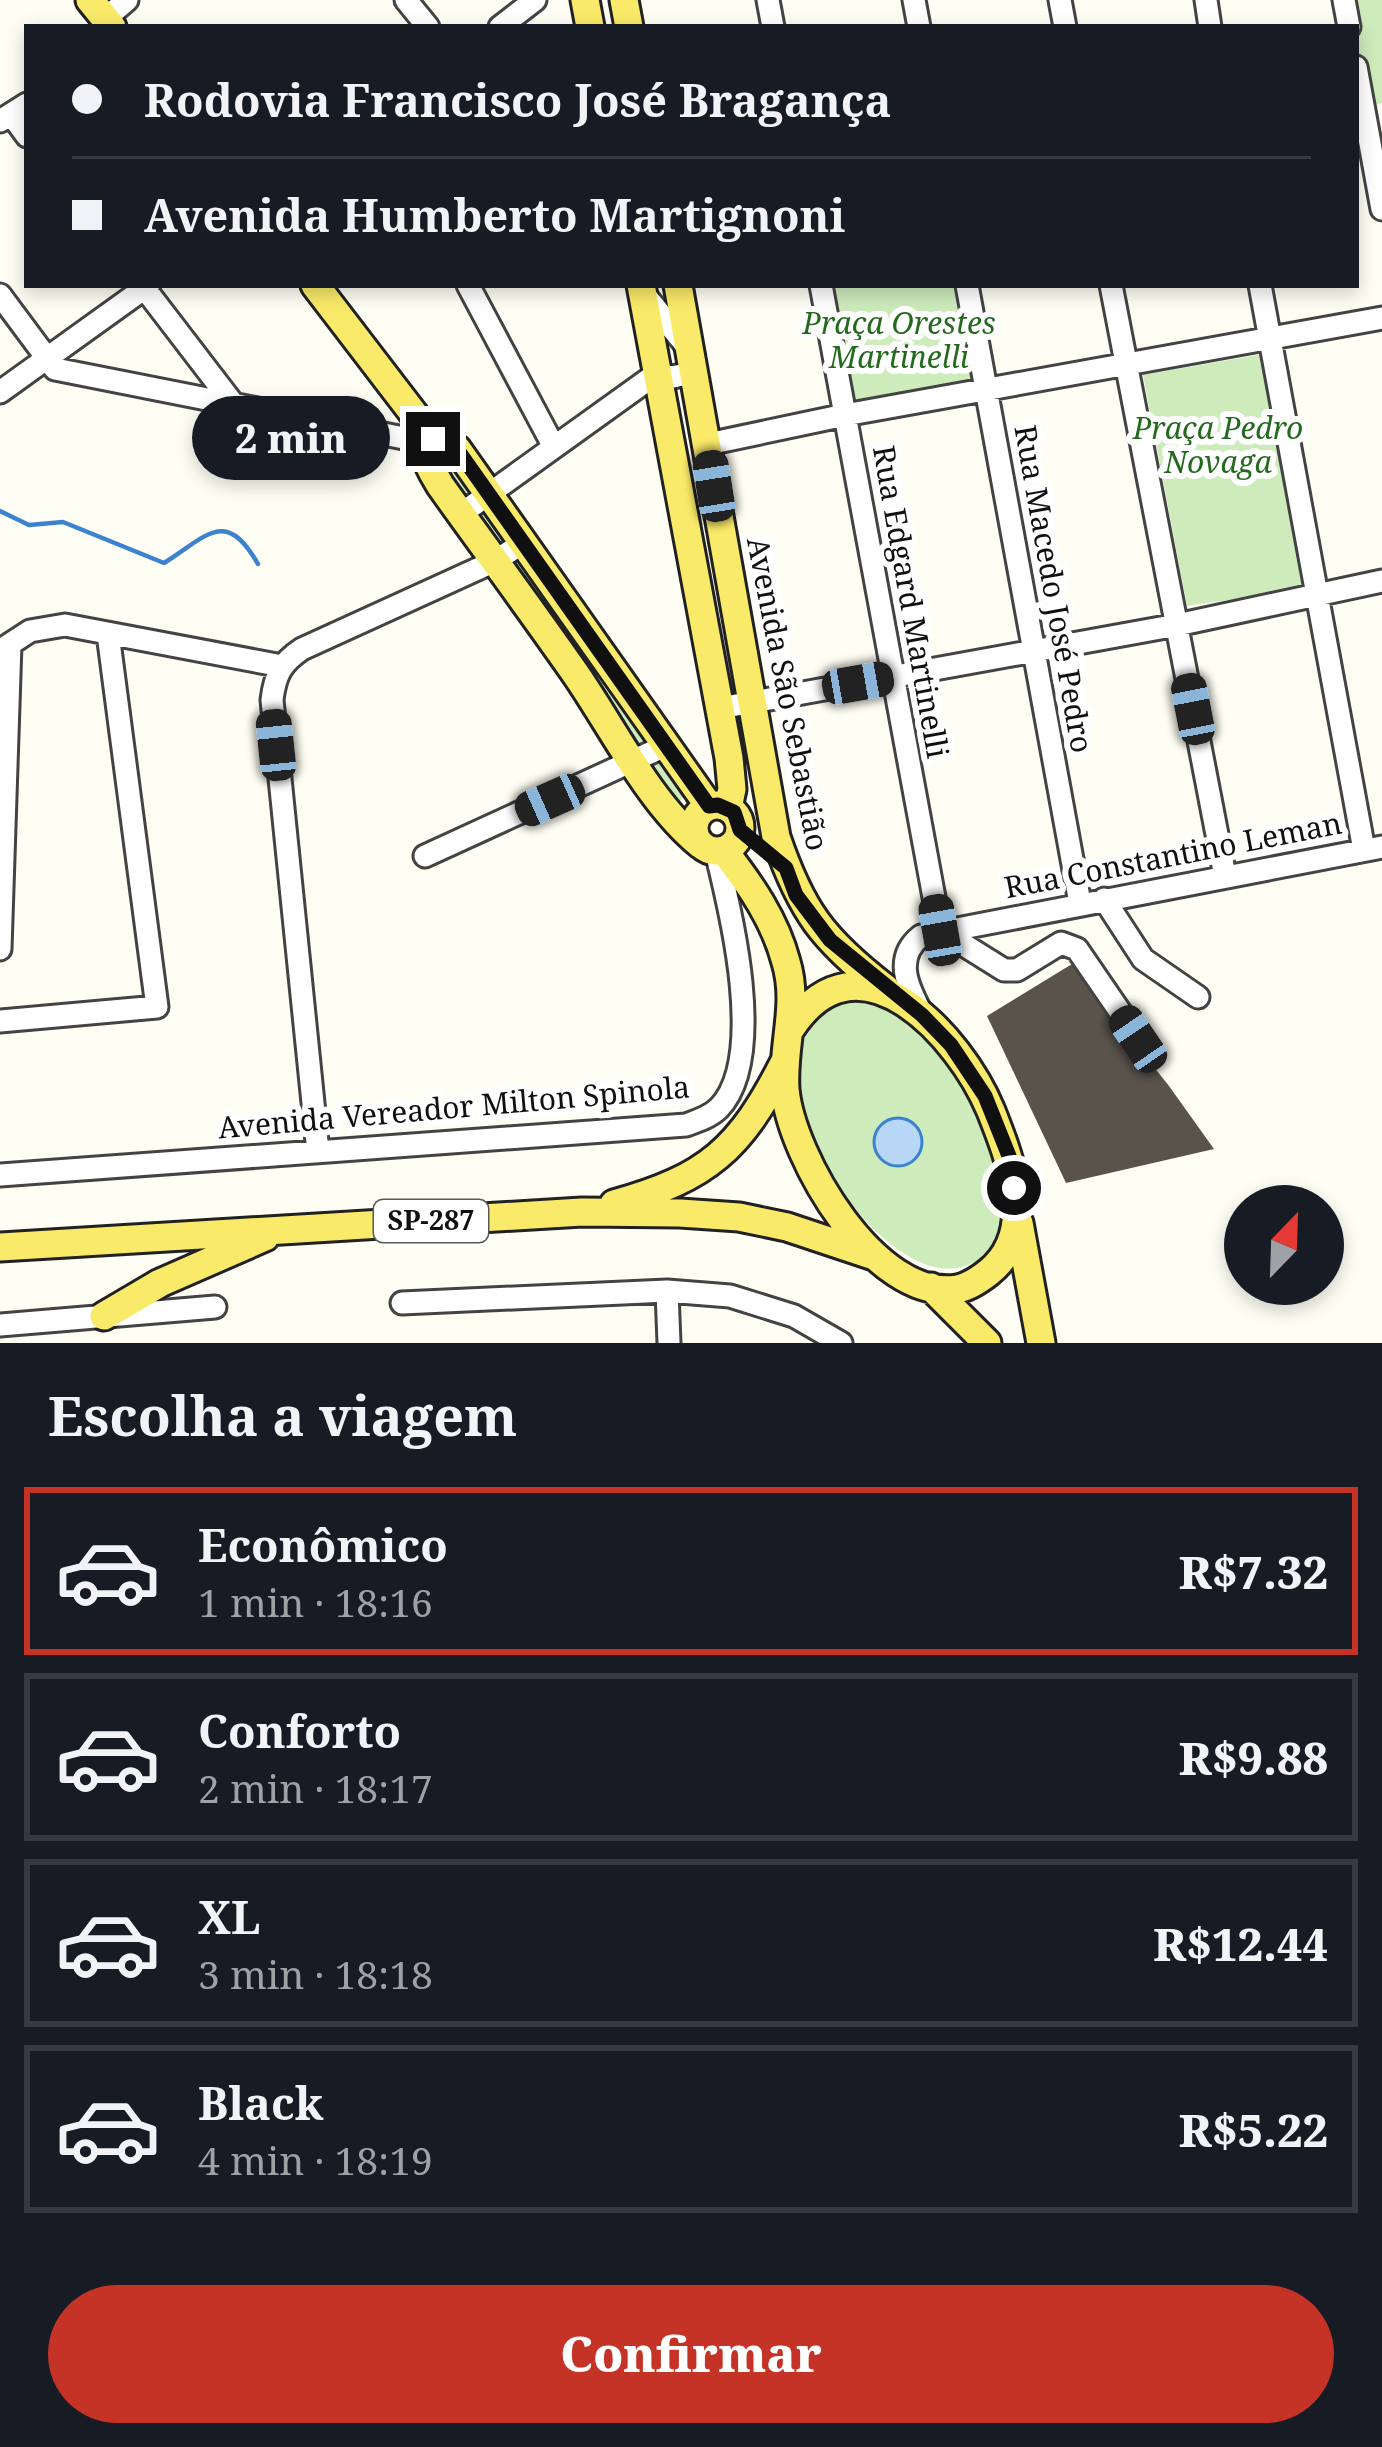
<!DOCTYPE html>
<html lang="pt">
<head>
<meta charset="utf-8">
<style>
  :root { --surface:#171b24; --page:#242831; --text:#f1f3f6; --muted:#9ea1a6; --line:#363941; --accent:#c43325 }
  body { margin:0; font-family:"Noto Serif",serif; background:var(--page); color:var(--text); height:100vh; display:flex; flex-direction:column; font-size:45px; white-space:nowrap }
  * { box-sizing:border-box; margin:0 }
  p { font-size:39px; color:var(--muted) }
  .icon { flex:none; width:66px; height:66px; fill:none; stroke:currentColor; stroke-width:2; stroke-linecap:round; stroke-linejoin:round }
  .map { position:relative; height:1343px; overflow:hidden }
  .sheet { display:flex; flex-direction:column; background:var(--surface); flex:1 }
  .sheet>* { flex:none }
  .banner { position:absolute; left:24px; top:24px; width:1335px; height:264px; border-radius:0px; box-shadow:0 6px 18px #0003; display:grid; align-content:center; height:264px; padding:0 48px; background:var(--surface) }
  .needle { width:78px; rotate:23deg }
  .fabs { position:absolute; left:1224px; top:1185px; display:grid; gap:24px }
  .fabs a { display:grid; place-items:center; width:120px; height:120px; border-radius:50%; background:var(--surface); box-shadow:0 6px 18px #0003; font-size:60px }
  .end { position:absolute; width:54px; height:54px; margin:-27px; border:15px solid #101010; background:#fff; box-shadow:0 0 0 6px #fff }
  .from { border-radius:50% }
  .bubble { position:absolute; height:84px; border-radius:42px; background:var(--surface); box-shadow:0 6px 18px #0003; font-size:39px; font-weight:800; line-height:84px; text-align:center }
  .car { position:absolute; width:36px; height:72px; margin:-36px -18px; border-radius:15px; box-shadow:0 0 9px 3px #0007; background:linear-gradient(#222 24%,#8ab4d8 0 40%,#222 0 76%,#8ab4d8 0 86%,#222 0) }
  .banner b { display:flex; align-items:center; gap:42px; height:114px; font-size:45px }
  .banner b+b { border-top:3px solid var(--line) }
  .banner i { width:30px; height:30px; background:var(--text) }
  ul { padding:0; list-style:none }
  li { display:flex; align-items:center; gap:36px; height:168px; margin:0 24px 18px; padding:0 24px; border:6px solid var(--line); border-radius:0px }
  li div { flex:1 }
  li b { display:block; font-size:45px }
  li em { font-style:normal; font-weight:800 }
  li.selected { border-color:var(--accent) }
  li>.icon { width:108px; height:108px; stroke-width:1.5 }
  h2 { padding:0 48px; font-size:54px; line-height:144px }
  .cta { display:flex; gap:24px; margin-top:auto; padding:24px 48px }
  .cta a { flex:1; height:138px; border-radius:72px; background:var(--accent); color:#fff; font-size:48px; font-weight:800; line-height:138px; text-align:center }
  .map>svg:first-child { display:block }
  .green { fill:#ceebbc }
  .water { fill:#b8d7f7; stroke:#3d82cf; stroke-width:3 }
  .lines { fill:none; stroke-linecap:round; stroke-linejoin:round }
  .stream { stroke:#3d82cf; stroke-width:4.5 }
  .building { fill:#59534c }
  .minor-casing { stroke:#434343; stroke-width:27 }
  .major-casing { stroke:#212121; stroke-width:33 }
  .minor { stroke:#fff; stroke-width:21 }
  .major { stroke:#faea69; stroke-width:27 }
  .route { stroke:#101010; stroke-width:15 }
  .labels { text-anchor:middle; stroke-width:12; stroke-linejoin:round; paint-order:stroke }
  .shield { fill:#fff; stroke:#585858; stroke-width:3 }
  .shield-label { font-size:27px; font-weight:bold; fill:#101010 }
  .park-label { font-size:30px; font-style:italic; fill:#246a1e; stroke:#fff }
  .street-label { font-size:30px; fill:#101010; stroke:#fff }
</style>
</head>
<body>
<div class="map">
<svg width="1382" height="1343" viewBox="0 0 1382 1343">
  <rect width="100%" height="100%" fill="#fffef4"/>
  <path class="green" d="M 1349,0 L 1382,0 L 1382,103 L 1368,107 Z
    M 830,285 L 959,285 L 978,386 L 855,408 Z
    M 1263,354 L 1305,589 L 1187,606 L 1143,375 Z
    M 438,453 L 446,454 L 689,792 L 679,801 L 434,456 Z
    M 850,999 C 938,1006 1039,1166 992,1245 C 923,1343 745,1111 812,1021 C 821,1008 837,1004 850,999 Z"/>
  <path class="water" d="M874 1142a24 24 0 1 1 48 0a24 24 0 1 1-48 0Z"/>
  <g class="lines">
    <path class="stream" d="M 0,511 L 29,525 L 63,522 L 164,563 C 208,535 226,508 258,564"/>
  </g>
  <path class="building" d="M 1072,964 L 1169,1086 L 1214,1149 L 1066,1183 L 987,1016 Z"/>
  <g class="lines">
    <g class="minor-casing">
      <path id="minor" d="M 406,0 L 428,27
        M 768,0 L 773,27
        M 914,0 L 919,27
        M 1060,0 L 1065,27
        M 1206,0 L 1210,27
        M 1344,0 L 1349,27
        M 105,19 L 127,0
        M 500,27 L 535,0
        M 1356,67 L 1382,209
        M 11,114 L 27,136
        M 0,121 L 27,104
        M 142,285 L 231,401
        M 468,285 L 554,447
        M 821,285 L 940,930
        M 967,285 L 1080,903
        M 1111,285 L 1225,876
        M 1260,285 L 1364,850
        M 644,294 L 689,349
        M 0,295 L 55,369 L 429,443
        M 0,392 L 149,285
        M 708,444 L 845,415 L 1382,318
        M 461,514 L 656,374 L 673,377 L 694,372
        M 1,650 L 30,631 L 65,625 L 282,666
        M 720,708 L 1177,625 L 1382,581
        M 425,856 L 665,746
        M 1104,899 L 1143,959 L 1198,997
        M 940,930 L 1004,970 L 1017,970 L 1061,943 L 1077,949 L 1138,1038
        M 0,949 L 10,644
        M 922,1014 C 908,988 893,958 921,936 L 1382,847
        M 0,1021 L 157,1007 L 108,634
        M 318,1152 L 272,700 C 275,675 281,663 302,649 L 495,561 L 521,544
        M 0,1175 L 686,1125 C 697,1121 710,1117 719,1108 C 767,1058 731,912 716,852
        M 667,1291 L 669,1343
        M 402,1303 L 667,1291 L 730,1296 L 794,1316 L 841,1343
        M 0,1325 L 215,1307"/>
    </g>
    <g class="major-casing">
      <path id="major" d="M 90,0 L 112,27
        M 585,0 L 590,27
        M 624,0 L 629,27
        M 315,285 L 433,439 L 441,438 L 457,449 L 709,806
        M 641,285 L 729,758 L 732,789 L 728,808
        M 678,285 L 776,837 C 801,911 823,940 885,988
        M 433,439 C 419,454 431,469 440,485 C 485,548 531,610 575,673 C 613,728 650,804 701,845
        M694 828a23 23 0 1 1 46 0a23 23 0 1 1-46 0Z
        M 724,851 C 750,884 775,920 786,962 C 799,1005 782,1045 785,1089 C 791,1157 875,1302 957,1289 C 969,1287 979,1280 989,1272 C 1039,1232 1010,1159 991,1111 C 960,1036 859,925 791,1028
        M 614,1204 C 708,1178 740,1149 784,1063
        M 1019,1223 L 1041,1343
        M 0,1247 L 582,1212 L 680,1213 L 739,1217 L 787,1227 L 871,1255
        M 931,1287 L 987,1343
        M 104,1316 L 160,1283 L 265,1237"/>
    </g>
    <use href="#minor" class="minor"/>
    <use href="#major" class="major"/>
  </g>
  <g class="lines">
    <path class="route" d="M 433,439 L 442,438 L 457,449 L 709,806 L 718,805 L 734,812 L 740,830 L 786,868 L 796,895 L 830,940 L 922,1015 L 951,1045 L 985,1096 L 1009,1156 L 1014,1188"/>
  </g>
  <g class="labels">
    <rect class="shield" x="374" y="1200" width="114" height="42" rx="9"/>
    <g class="shield-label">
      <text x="431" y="1230">SP-287</text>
    </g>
    <g class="park-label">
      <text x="899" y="334">Praça Orestes<tspan x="899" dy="34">Martinelli</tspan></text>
      <text x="1218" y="439">Praça Pedro<tspan x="1218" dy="34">Novaga</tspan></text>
    </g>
    <g class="street-label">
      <text transform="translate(1053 589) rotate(80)" y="10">Rua Macedo José Pedro</text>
      <text transform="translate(910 602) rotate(80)" y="10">Rua Edgard Martinelli</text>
      <text transform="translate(787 694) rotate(79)" y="10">Avenida São Sebastião</text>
      <text transform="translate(1173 856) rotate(-11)" y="10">Rua Constantino Leman</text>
      <text transform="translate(454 1108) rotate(-5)" y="10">Avenida Vereador Milton Spinola</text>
    </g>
  </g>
</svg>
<div class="fabs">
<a><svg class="needle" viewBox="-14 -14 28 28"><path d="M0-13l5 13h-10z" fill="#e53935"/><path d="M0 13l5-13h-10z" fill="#9ea1a6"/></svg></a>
</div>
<i class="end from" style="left:1014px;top:1188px"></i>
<i class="end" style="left:433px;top:439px"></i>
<div class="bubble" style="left:192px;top:396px;width:198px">2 min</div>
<i class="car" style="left:714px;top:486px;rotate:351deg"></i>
<i class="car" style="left:858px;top:683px;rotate:80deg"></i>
<i class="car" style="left:1193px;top:709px;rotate:349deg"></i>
<i class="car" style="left:276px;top:745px;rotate:354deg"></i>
<i class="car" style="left:550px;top:800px;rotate:246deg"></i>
<i class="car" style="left:940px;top:930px;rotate:350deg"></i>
<i class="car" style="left:1138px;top:1039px;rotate:326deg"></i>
<div class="banner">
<b><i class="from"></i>Rodovia Francisco José Bragança</b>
<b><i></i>Avenida Humberto Martignoni</b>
</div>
</div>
<section class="sheet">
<h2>Escolha a viagem</h2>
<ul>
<li class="selected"><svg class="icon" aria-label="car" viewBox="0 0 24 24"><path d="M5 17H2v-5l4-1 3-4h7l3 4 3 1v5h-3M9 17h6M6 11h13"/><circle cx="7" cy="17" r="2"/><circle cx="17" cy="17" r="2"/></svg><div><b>Econômico</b><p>1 min · 18:16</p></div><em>R$7.32</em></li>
<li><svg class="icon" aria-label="car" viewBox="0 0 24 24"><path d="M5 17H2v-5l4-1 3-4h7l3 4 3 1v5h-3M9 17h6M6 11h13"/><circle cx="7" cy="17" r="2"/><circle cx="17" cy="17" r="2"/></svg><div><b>Conforto</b><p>2 min · 18:17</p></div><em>R$9.88</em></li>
<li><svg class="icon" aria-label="car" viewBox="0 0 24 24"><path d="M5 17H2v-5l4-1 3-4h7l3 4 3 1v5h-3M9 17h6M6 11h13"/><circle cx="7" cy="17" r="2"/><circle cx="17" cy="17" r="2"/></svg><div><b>XL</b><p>3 min · 18:18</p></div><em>R$12.44</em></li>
<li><svg class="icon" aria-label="car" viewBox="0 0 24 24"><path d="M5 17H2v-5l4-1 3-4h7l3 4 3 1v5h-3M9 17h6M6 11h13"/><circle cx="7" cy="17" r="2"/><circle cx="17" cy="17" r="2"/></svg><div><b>Black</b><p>4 min · 18:19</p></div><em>R$5.22</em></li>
</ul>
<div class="cta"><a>Confirmar</a></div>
</section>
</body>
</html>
